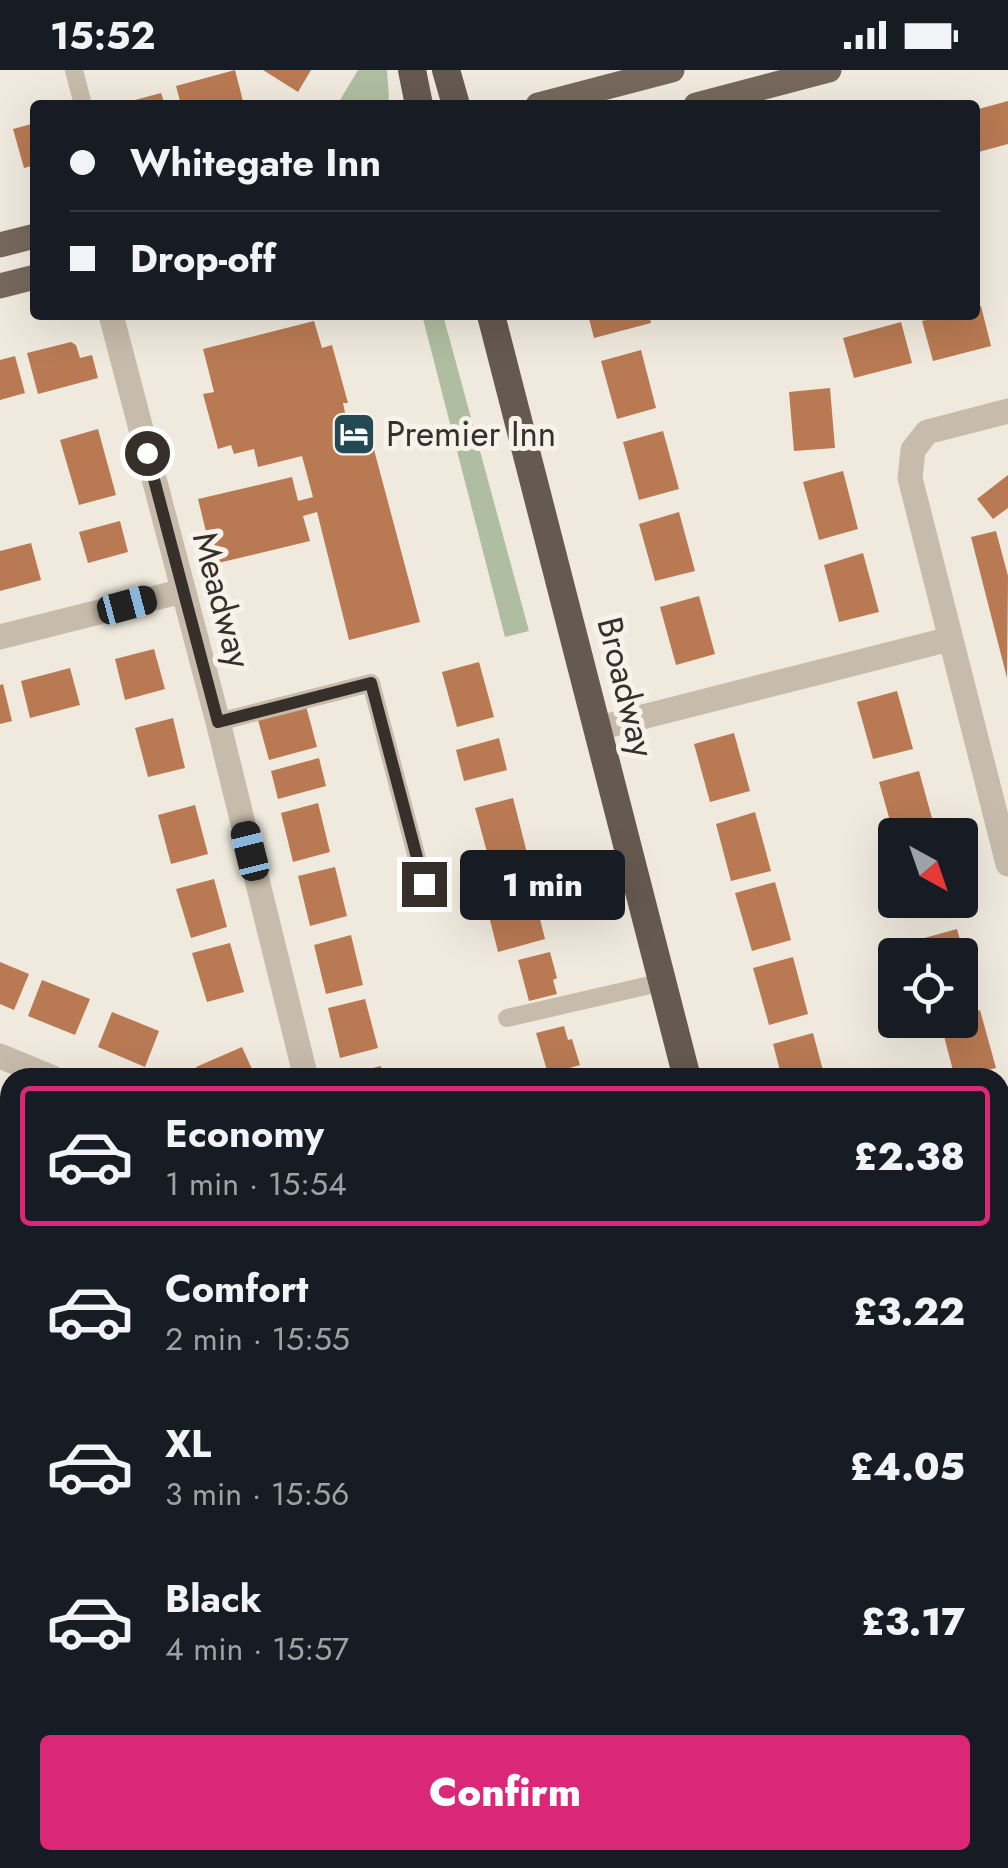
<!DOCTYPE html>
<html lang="en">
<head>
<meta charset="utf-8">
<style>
  :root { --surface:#171b24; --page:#242831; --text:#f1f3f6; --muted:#9ea1a6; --line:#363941; --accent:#db2777 }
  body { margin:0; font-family:Jost,sans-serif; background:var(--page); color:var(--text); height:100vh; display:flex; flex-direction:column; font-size:38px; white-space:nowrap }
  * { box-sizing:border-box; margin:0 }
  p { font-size:32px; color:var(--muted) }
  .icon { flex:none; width:55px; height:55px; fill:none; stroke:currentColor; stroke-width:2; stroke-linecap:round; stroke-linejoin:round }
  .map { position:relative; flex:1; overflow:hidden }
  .sheet { position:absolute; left:0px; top:998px; width:1010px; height:802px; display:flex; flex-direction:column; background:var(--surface); border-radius:30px 30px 0 0; box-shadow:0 10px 40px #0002 }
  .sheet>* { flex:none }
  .guide { position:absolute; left:30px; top:30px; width:950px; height:220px; border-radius:10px; box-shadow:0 10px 40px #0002; display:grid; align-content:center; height:220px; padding:0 40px; background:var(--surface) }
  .needle { width:65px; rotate:140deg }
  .buttons { position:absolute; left:878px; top:748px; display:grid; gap:20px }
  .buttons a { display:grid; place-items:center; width:100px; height:100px; border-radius:10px; background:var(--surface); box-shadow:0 10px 40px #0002; font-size:50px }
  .end { position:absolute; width:45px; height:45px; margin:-22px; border:12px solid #362f2a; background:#fff; box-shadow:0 0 0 5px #fff }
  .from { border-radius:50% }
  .bubble { position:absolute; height:70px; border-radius:10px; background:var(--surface); box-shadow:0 10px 40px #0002; font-size:32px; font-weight:800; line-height:70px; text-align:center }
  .car { position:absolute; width:30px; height:60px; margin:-30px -15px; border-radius:12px; box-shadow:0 0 8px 2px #0007; background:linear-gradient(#222 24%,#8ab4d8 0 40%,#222 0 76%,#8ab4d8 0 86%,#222 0) }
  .guide b { display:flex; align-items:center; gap:35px; height:95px; font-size:38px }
  .guide b+b { border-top:2px solid var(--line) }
  .guide i { width:25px; height:25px; background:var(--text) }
  ul { padding:18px 0 0; list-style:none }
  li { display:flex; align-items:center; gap:30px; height:140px; margin:0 20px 15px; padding:0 20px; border:5px solid transparent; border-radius:10px }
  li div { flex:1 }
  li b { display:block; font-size:38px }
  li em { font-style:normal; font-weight:800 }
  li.on { border-color:var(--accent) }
  li>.icon { width:90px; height:90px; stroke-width:1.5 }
  .action { display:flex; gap:20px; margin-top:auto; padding:20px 40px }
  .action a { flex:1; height:115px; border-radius:10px; background:var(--accent); color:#fff; font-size:40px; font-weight:800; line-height:115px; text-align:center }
  .status { display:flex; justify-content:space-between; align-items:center; height:70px; padding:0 50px; background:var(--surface); direction:ltr }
  .status svg { height:28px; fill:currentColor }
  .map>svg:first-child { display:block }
  .green { fill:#afbea0 }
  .building { fill:#b97a53 }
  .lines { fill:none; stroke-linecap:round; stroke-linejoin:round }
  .service { stroke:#c7bcab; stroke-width:18 }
  .minor { stroke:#c7bcab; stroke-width:25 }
  .tertiary { stroke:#c7bcab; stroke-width:25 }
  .primary { stroke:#76685c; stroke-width:25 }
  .trunk { stroke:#66594f; stroke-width:28 }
  .route { stroke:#362f2a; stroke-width:12 }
  .labels { text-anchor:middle; stroke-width:10; stroke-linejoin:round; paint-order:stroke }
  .poi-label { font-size:35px; fill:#362f2a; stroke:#f8f3ea; text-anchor:start }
  .street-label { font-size:35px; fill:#362f2a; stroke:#f8f3ea }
</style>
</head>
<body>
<div class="status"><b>15:52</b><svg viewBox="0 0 49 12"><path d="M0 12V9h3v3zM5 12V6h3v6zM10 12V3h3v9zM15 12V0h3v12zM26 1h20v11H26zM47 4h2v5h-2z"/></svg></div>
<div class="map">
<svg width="1008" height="1798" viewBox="0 0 1008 1798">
  <rect width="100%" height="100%" fill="#f0eade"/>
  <path class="green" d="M 358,0 L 387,0 L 389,28 L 385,35 L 337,35 Z
    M 422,245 L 443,245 L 529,561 L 505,567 Z"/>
  <path class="building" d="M 235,0 L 244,35 L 181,35 L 176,16 Z
    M 263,0 L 311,0 L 298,22 Z
    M 161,23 L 165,35 L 120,35 L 120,34 Z
    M 1008,31 L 1008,74 L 975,83 L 975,40 Z
    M 35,53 L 35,95 L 24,98 L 13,59 Z
    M 981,236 L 991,276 L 933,291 L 922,251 L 946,245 L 975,245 L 975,237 Z
    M 588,245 L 649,245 L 651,253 L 594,268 Z
    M 314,251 L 322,278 L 332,275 L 348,333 L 343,333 L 347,352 L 365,346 L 420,552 L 349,570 L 317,442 L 303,446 L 310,471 L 214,494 L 198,429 L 292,407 L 298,431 L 313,427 L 302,386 L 258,397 L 254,379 L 234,384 L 231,375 L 218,379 L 203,324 L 214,322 L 203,279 Z
    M 901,252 L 912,293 L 854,308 L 843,268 Z
    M 71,272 L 76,275 L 80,288 L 92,285 L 98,308 L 38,324 L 27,283 Z
    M 641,280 L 656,338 L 617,349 L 601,291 Z
    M 15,286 L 25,323 L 0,330 L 0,290 Z
    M 830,318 L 835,378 L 794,381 L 789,322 Z
    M 98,359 L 116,425 L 79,435 L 60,370 Z
    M 663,361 L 679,419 L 639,430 L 623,372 Z
    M 843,401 L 858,459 L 819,470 L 803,412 Z
    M 1008,405 L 1008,438 L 993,449 L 977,429 Z
    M 679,442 L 695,501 L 655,511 L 639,454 Z
    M 120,451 L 128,482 L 88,493 L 79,462 Z
    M 996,461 L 1008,506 L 1007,608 L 971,467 Z
    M 31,473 L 41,510 L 0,521 L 0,481 Z
    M 863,483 L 879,542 L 839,552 L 824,495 Z
    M 699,526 L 715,584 L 676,595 L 660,537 Z
    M 154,579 L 165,619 L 125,630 L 115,589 Z
    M 479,592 L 494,647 L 457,657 L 442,602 Z
    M 70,598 L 80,635 L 30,648 L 21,611 Z
    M 3,614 L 12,651 L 0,654 L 0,615 Z
    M 897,621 L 913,679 L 873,689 L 857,632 Z
    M 306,636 L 317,677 L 269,690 L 258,650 Z
    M 173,648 L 185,698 L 148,707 L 135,658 Z
    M 734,663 L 750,721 L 710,732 L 694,674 Z
    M 499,668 L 507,700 L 464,711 L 456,680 Z
    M 319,688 L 326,716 L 278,729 L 271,701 Z
    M 919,701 L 935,759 L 914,765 L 894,765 L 879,712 Z
    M 513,728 L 527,783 L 490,793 L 475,738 Z
    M 318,733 L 330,782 L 293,792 L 281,743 Z
    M 195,735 L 208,784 L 171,794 L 158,745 Z
    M 755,742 L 771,801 L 731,811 L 716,754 Z
    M 335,797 L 347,846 L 310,856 L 298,806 Z
    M 528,802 L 545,869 L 498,882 L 481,814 Z
    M 214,809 L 227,857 L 191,868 L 176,819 Z
    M 775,812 L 791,870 L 752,881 L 735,823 Z
    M 909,830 L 952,830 L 953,836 L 914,847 Z
    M 957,859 L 973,917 L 960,921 L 960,885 L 921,885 L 917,870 Z
    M 351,865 L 363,915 L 326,924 L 314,875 Z
    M 230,873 L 244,922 L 207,932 L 192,883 Z
    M 550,882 L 557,908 L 553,910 L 557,924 L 529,931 L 518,890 Z
    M 793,887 L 808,944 L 769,955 L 753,898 Z
    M 0,892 L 29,904 L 14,940 L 0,934 Z
    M 42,910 L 90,929 L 75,965 L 28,946 Z
    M 365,929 L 378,978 L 340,988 L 328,938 Z
    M 980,940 L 996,998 L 955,1008 L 940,951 L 960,950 L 960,945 Z
    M 112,942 L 159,961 L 145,997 L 98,977 Z
    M 564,956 L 568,970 L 572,969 L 580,995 L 548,1004 L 536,963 Z
    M 813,963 L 825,1008 L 782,1008 L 773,974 Z
    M 242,977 L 256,1008 L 200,1008 L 196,997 Z
    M 381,996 L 383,1008 L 347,1008 L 347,1004 Z
    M 1001,1021 L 1008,1045 L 1008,1080 L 1000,1082 Z
    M 0,1028 L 10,1032 L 10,1074 L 0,1070 Z
    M 1008,1092 L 1008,1180 L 1001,1182 L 1000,1094 Z
    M 1008,1189 L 1008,1244 L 1007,1244 L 1000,1219 L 1000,1191 Z
    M 0,1196 L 10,1200 L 10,1242 L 0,1238 Z
    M 10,1474 L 10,1516 L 0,1512 L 0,1497 Z
    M 0,1563 L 10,1568 L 10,1608 L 0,1603 Z
    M 566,1790 L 615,1790 L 616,1798 L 567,1798 Z
    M 876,1790 L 959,1790 L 959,1798 L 875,1798 Z"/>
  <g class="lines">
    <path class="service" d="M 74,0 L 83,35
      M 218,652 L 371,613 L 424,815
      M 507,948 L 663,912"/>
    <path class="minor" d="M 111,245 L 218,652 L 306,1008
      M 1008,341 L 927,362 L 913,380 L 910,408 L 1008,794
      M 0,567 L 183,521
      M 599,658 L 950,569
      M 0,986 L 53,1008
      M 0,1280 L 10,1284"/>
    <path class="tertiary" d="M 1000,1654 L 1008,1653"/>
    <path class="primary" d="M 538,35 L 672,0
      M 696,35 L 829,0
      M 0,175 L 35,166
      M 0,216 L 35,207"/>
    <path class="trunk" d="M 412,0 L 419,35
      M 446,0 L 456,35
      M 491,245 L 687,1008
      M 846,1790 L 847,1798
      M 804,1798 L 804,1790"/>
  </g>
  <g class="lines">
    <path class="route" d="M 147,383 L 218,652 L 371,613 L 424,814"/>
  </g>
  <defs>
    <g id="hotel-square" transform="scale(2.25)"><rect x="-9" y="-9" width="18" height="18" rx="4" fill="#234953" stroke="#f8f3ea"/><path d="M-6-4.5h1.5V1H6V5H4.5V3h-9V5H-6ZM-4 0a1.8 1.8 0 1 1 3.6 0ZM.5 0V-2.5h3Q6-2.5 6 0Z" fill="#fff"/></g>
  </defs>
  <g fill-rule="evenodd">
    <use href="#hotel-square" x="354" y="364"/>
  </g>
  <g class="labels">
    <g class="poi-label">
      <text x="386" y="376">Premier Inn</text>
    </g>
    <g class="street-label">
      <text transform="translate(222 530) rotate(75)" y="12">Meadway</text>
      <text transform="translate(626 617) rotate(76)" y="12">Broadway</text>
    </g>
  </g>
</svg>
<div class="buttons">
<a><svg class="needle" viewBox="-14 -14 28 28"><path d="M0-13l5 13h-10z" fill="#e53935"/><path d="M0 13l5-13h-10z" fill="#9ea1a6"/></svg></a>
<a><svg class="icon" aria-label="locate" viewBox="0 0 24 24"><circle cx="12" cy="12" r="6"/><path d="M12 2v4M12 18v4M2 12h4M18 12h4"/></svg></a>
</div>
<i class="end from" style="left:147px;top:383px"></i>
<i class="end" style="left:424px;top:814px"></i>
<div class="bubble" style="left:460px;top:780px;width:165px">1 min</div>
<i class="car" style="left:127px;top:535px;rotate:75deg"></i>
<i class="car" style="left:250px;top:781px;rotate:346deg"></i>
<div class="guide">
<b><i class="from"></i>Whitegate Inn</b>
<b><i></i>Drop-off</b>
</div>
<section class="sheet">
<ul>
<li class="on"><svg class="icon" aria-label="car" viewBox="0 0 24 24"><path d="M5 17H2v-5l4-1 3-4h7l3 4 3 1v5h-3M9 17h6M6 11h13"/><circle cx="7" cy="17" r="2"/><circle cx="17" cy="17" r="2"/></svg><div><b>Economy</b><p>1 min · 15:54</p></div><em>£2.38</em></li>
<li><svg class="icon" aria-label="car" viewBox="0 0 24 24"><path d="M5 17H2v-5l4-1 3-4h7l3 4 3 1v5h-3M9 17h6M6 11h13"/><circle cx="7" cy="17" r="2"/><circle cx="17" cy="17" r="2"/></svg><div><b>Comfort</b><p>2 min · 15:55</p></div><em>£3.22</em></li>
<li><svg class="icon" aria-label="car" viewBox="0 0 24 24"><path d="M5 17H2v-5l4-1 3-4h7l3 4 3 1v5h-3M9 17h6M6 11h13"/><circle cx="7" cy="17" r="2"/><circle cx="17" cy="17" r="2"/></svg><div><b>XL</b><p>3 min · 15:56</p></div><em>£4.05</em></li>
<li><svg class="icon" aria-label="car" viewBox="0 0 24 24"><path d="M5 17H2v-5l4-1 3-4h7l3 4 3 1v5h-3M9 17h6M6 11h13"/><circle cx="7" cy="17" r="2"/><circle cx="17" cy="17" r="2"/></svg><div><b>Black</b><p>4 min · 15:57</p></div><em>£3.17</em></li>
</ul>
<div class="action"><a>Confirm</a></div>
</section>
</div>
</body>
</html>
